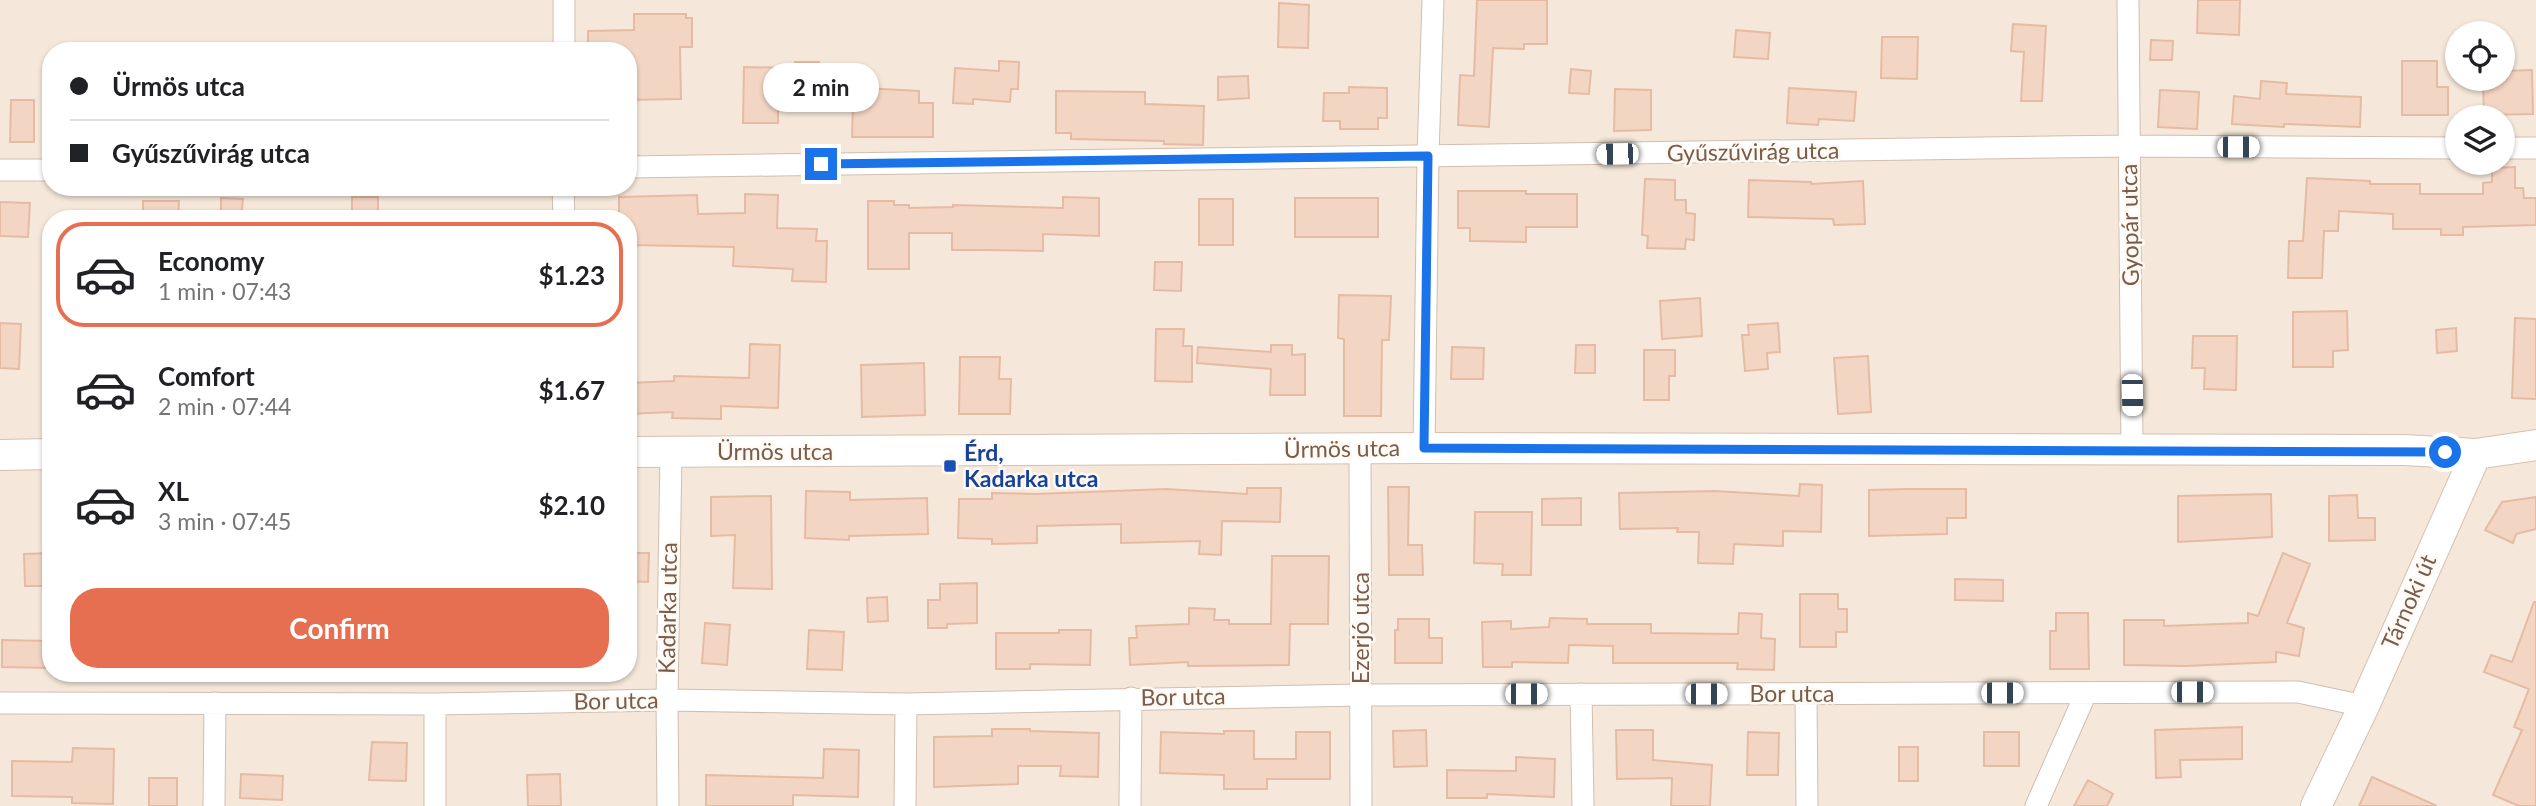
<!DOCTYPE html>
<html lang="en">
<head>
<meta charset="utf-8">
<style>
  :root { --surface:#fff; --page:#f2f2f2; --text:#202124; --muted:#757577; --line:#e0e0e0; --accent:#e76f51 }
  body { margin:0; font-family:Lato,sans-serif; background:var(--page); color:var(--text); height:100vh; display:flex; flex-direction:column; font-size:26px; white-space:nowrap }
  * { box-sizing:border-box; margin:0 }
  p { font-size:23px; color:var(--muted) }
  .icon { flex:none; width:38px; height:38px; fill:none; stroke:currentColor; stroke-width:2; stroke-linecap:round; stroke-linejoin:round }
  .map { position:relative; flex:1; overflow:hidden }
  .side { position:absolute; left:42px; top:210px; width:595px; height:472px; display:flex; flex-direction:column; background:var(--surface); border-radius:28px; box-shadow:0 2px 5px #0004 }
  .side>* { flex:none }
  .guide { position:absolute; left:42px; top:42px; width:595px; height:154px; border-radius:28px; box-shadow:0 2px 5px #0004; display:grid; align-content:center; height:154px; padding:0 28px; background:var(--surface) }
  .buttons { position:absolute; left:2445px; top:21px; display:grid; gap:14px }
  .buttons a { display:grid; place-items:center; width:70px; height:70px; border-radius:50%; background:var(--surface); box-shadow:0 2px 5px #0004; font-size:35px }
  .end { position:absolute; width:32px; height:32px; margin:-16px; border:9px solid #1a73e8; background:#fff; box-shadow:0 0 0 4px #fff }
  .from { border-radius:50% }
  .bubble { position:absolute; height:49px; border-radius:24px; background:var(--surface); box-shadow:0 2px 5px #0004; font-size:23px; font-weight:700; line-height:49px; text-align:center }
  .car { position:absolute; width:21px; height:42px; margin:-21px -10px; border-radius:9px; box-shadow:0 0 5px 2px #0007; background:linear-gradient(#fff 24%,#345 0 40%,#fff 0 76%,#345 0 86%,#fff 0) }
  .guide b { display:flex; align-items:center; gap:24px; height:66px; font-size:26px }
  .guide b+b { border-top:2px solid var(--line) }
  .guide i { width:18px; height:18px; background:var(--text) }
  ul { padding:12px 0 0; list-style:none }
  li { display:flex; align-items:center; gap:21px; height:105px; margin:0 14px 10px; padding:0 14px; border:4px solid transparent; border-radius:28px }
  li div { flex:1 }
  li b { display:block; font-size:26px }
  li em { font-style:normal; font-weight:700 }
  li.active { border-color:var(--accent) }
  li>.icon { width:63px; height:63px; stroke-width:1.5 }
  .primary-button { display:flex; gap:14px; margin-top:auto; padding:14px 28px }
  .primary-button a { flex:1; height:80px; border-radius:28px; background:var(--accent); color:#fff; font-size:28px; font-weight:700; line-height:80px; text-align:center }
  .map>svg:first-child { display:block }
  .residential { fill:#f5e8da; fill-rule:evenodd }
  .building { fill:#f3d5c3; stroke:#e6bba3; stroke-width:2 }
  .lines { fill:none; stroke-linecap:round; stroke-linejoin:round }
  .street-casing { stroke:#d1beb0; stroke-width:23 }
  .secondary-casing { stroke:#d6c0b0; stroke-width:32 }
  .street { stroke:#fff; stroke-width:21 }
  .secondary { stroke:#fff; stroke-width:30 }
  .route { stroke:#1a73e8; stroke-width:9 }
  .transit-dot { fill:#1a4fb4; stroke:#fffaf3; stroke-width:2.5 }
  .labels { text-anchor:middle; stroke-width:5; stroke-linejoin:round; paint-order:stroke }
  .street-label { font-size:23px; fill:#7a5c4d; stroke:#fffaf3 }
  .transit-label { font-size:23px; font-weight:bold; fill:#164399; stroke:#fffaf3; text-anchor:start }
</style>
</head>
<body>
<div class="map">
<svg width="2536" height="806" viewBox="0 0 2536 806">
  <rect width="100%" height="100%" fill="#fdf6ec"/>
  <path class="residential" d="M 0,0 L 2536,0 L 2536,806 L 0,806 ZM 2457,33 L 2502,33 L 2502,79 L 2457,79 ZM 51,51 L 628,51 L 628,187 L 51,187 ZM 2457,117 L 2502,117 L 2502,163 L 2457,163 ZM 51,219 L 628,219 L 628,674 L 51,674 Z"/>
  <path class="building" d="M 1477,0 L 1547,0 L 1547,44 L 1524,44 L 1524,49 L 1493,48 L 1489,127 L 1458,125 L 1460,75 L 1474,76 Z
    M 2198,0 L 2240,0 L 2239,35 L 2197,33 Z
    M 1279,3 L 1309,5 L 1308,48 L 1278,47 Z
    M 634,14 L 686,14 L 686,18 L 692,18 L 692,47 L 680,47 L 681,99 L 628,100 L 628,51 L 593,51 L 593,48 L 588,49 L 588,31 L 634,30 Z
    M 2013,24 L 2046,26 L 2042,101 L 2021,101 L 2024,52 L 2011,51 Z
    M 1736,30 L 1770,33 L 1768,59 L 1734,57 Z
    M 1882,37 L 1918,37 L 1917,79 L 1881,78 Z
    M 2151,40 L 2173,41 L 2172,60 L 2150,60 Z
    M 999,61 L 1019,62 L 1018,89 L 1011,89 L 1010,102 L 973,99 L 973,104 L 953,103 L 955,68 L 999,71 Z
    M 2402,61 L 2437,61 L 2437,87 L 2448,87 L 2448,115 L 2402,115 Z
    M 795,62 L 819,62 L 818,107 L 778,106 L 778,123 L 743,123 L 744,67 L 795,68 Z
    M 1571,69 L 1591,71 L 1589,94 L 1569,93 Z
    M 2532,70 L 2533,114 L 2484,115 L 2483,79 L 2502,79 L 2502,71 Z
    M 1248,76 L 1249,98 L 1218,100 L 1218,77 Z
    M 2261,81 L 2287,83 L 2286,94 L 2361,97 L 2360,127 L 2284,124 L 2284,127 L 2232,124 L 2234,96 L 2260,99 Z
    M 1349,87 L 1387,88 L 1387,118 L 1378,118 L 1378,129 L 1340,129 L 1340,121 L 1323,121 L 1324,93 L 1349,93 Z
    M 864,88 L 919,91 L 919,103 L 933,103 L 933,137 L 852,137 L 853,103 L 864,103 Z
    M 1789,88 L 1856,92 L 1854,121 L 1819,119 L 1818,125 L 1787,123 Z
    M 1615,89 L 1651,90 L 1651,130 L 1614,131 Z
    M 2160,90 L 2199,92 L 2197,129 L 2158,127 Z
    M 1056,91 L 1145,92 L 1145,104 L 1204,106 L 1203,145 L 1164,144 L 1164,141 L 1071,139 L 1071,133 L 1056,133 Z
    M 11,100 L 34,100 L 34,142 L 10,142 Z
    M 2515,167 L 2515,188 L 2523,188 L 2524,198 L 2536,198 L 2536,225 L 2463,227 L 2463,235 L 2441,235 L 2441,229 L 2393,229 L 2393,214 L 2339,211 L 2338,231 L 2324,231 L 2322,278 L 2288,278 L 2289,241 L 2303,241 L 2307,178 L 2370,181 L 2370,184 L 2420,184 L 2420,194 L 2483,194 L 2483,183 L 2492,182 L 2492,168 Z
    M 1645,179 L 1675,180 L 1675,200 L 1686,200 L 1686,213 L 1695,214 L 1694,240 L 1686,239 L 1685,249 L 1647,248 L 1648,236 L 1642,235 Z
    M 1749,180 L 1811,182 L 1811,184 L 1863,181 L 1865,224 L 1834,225 L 1833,219 L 1748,217 Z
    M 1458,191 L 1526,191 L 1526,194 L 1577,194 L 1577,227 L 1526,227 L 1526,242 L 1470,241 L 1470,228 L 1458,228 Z
    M 745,194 L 778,195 L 777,228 L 817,229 L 816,241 L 827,241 L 826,282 L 792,281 L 793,269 L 733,266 L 734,247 L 628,245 L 628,219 L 619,219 L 619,197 L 697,195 L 698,214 L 745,213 Z
    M 352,197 L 378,197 L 378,219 L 352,219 Z
    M 1063,197 L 1099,198 L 1099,236 L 1043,234 L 1043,251 L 979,250 L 952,250 L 952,233 L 909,233 L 909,269 L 868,269 L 868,201 L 894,201 L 894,205 L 909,205 L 909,208 L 953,207 L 953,205 L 1063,208 Z
    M 221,198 L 243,199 L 241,219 L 221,219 Z
    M 1295,198 L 1378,198 L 1378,237 L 1295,237 Z
    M 1199,199 L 1233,199 L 1233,245 L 1199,245 Z
    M 143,201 L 179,201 L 178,219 L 143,219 Z
    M 0,202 L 30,203 L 28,237 L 0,236 Z
    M 1155,262 L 1182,262 L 1181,291 L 1154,290 Z
    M 1339,295 L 1391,296 L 1389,340 L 1382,340 L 1381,416 L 1344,416 L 1344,339 L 1338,338 Z
    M 1700,298 L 1702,336 L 1662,339 L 1660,301 Z
    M 2347,311 L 2348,350 L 2333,351 L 2333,367 L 2293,367 L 2293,312 Z
    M 2515,318 L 2536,319 L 2536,399 L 2512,398 Z
    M 0,323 L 21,324 L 19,369 L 0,368 Z
    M 1778,323 L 1780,352 L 1767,353 L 1768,369 L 1745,371 L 1742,335 L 1749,335 L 1748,325 Z
    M 2456,328 L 2457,351 L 2437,353 L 2436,330 Z
    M 1156,329 L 1184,329 L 1183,346 L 1192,346 L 1192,382 L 1155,381 Z
    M 2193,336 L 2237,336 L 2236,390 L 2204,389 L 2205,368 L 2192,368 Z
    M 750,344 L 780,345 L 778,408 L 721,406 L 721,419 L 672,418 L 673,412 L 628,414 L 628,383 L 674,381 L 674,376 L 749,378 Z
    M 1271,345 L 1292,345 L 1292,355 L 1305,354 L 1305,395 L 1270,395 L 1271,369 L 1197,363 L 1198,347 L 1271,352 Z
    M 1576,345 L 1595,345 L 1595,373 L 1575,373 Z
    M 1452,347 L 1484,348 L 1483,379 L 1451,379 Z
    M 1644,350 L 1675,350 L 1675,376 L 1669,376 L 1669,400 L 1644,400 Z
    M 1868,356 L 1871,412 L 1838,414 L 1834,358 Z
    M 960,357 L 1000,357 L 999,379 L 1011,379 L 1010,414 L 959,414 Z
    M 924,363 L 925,415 L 862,417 L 861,365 Z
    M 1800,484 L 1822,485 L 1821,532 L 1783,531 L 1783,546 L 1734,544 L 1733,564 L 1698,563 L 1699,532 L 1677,532 L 1678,528 L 1620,529 L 1619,493 L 1715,491 L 1799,496 Z
    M 1388,487 L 1409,487 L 1408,545 L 1422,545 L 1423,575 L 1389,575 Z
    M 1247,488 L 1281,488 L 1280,522 L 1222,521 L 1221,555 L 1199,554 L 1200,541 L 1121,543 L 1121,524 L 1037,526 L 1037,543 L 992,544 L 992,539 L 958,538 L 959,499 L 992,499 L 992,493 L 1036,494 L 1166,489 L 1247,494 Z
    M 1907,489 L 1966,489 L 1966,518 L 1947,518 L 1947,534 L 1869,536 L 1869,490 Z
    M 806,491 L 850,492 L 850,500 L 927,498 L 928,534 L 849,536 L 849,540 L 805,538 Z
    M 2271,494 L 2272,537 L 2178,542 L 2178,496 Z
    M 2357,495 L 2358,518 L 2375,518 L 2375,540 L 2329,541 L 2329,496 Z
    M 771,496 L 772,589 L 733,588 L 735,535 L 711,536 L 711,497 Z
    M 2536,497 L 2536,529 L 2516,534 L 2513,543 L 2485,530 L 2502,502 Z
    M 1581,498 L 1581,525 L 1542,525 L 1542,499 Z
    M 1475,512 L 1532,512 L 1531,575 L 1502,575 L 1503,564 L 1474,563 Z
    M 51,553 L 51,586 L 25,586 L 24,554 Z
    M 628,553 L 649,553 L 648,582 L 628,581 Z
    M 2283,553 L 2310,564 L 2287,623 L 2304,628 L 2299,656 L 2276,652 L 2276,662 L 2186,666 L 2124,665 L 2124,620 L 2164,620 L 2164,626 L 2248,623 L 2248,613 L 2258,616 Z
    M 1272,556 L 1329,556 L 1328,624 L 1290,624 L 1289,665 L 1188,666 L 1188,662 L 1130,665 L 1129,638 L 1137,638 L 1136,626 L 1189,624 L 1189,608 L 1215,609 L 1214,620 L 1229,620 L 1229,624 L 1271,624 Z
    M 1955,579 L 2003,580 L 2003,601 L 1955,600 Z
    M 977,583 L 977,623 L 947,624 L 947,628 L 928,628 L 928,600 L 940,600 L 940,584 Z
    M 1800,594 L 1838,594 L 1838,609 L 1847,609 L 1847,632 L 1836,632 L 1836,647 L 1800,647 Z
    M 887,597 L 888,621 L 868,622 L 867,598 Z
    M 2534,602 L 2536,602 L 2536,806 L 2519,806 L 2493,795 L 2522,730 L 2514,727 L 2529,689 L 2484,672 L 2491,655 L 2512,662 Z
    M 1739,613 L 1762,614 L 1761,638 L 1775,639 L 1774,670 L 1737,669 L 1738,663 L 1613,663 L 1613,646 L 1569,645 L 1568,663 L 1512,662 L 1512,667 L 1483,667 L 1482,622 L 1511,621 L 1511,629 L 1549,627 L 1550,618 L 1587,619 L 1587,624 L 1651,624 L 1651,633 L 1738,634 Z
    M 2056,613 L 2088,613 L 2089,669 L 2050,669 L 2050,631 L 2056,631 Z
    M 1398,619 L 1429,619 L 1429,638 L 1442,638 L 1442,663 L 1395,663 L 1395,630 L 1398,630 Z
    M 705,623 L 730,625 L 727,665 L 702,663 Z
    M 809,630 L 844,632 L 842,670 L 807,669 Z
    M 1059,630 L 1091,630 L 1090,665 L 1030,664 L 1030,669 L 996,669 L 996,633 L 1059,633 Z
    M 2,640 L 49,641 L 49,668 L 2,667 Z
    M 2242,727 L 2242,759 L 2180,760 L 2181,777 L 2156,778 L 2155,730 Z
    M 992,729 L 1030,729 L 1030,731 L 1099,733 L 1098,777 L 1060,776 L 1061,766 L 1018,766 L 1018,784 L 934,787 L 934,737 L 992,736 Z
    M 1426,730 L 1427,766 L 1394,767 L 1393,731 Z
    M 1616,730 L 1653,730 L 1653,760 L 1712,765 L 1710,806 L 1671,806 L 1672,778 L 1617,779 Z
    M 1224,731 L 1254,731 L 1254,759 L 1296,759 L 1296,732 L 1330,732 L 1330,779 L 1267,779 L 1267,789 L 1224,789 L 1224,775 L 1160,773 L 1161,732 L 1224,734 Z
    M 1748,732 L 1779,733 L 1778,775 L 1747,775 Z
    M 1984,732 L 2019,732 L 2019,766 L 1984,766 Z
    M 372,742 L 407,743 L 406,781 L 369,780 Z
    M 1899,747 L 1918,747 L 1918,781 L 1899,781 Z
    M 73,748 L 114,749 L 113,804 L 72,803 L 72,797 L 12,796 L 12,761 L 72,762 Z
    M 824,749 L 859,750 L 858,797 L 793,795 L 793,806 L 706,806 L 706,775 L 823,778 Z
    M 1516,757 L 1555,759 L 1554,797 L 1487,794 L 1487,798 L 1447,798 L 1447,770 L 1516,771 Z
    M 241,774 L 283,776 L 282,800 L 240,798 Z
    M 560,774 L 561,806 L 528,806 L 527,775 Z
    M 2372,777 L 2437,806 L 2359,806 Z
    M 149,778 L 177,778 L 177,806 L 149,806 Z
    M 2088,780 L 2113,794 L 2107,806 L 2074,806 Z"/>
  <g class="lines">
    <g class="street-casing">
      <path id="street" d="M 2128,0 L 2132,450
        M 564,51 L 564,0
        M 2502,148 L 2536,148
        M 628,167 L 2128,146 L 2457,148
        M 0,170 L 51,170
        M 563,187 L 564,219
        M 1424,448 L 1428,156 L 1433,0
        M 1360,449 L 1361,806
        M 1581,694 L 1583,806
        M 1806,695 L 1807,806
        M 0,703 L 435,704 L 667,700 L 906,704 L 1361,695 L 2298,692 L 2364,706
        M 435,704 L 435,806
        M 214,806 L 215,703
        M 668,806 L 667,700 L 671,452
        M 905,806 L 906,704
        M 1130,806 L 1131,698
        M 2036,806 L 2086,693"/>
    </g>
    <g class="secondary-casing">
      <path id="secondary" d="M 628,452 L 1424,448 L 2404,450 L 2476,454 L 2536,445
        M 0,455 L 51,454
        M 2316,806 L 2364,706 L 2476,454"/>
    </g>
    <use href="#street" class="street"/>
    <use href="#secondary" class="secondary"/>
  </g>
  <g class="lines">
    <path class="route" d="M 821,164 L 1428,156 L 1424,448 L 2445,452"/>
  </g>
  <rect class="transit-dot" x="943" y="459" width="14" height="14" rx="3.5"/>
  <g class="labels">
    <g class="street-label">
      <text transform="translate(1753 152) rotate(-1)" y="8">Gyűszűvirág utca</text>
      <text transform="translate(2130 225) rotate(-91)" y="8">Gyopár utca</text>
      <text transform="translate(1342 449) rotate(-1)" y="8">Ürmös utca</text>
      <text x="775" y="460">Ürmös utca</text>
      <text transform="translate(2409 602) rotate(-66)" y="8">Tárnoki út</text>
      <text transform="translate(668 608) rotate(-89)" y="8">Kadarka utca</text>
      <text transform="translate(1361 628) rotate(-90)" y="8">Ezerjó utca</text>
      <text x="1792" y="702">Bor utca</text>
      <text transform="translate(1183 697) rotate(-1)" y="8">Bor utca</text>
      <text transform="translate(616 701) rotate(-1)" y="8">Bor utca</text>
    </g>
    <g class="transit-label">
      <text x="964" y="461">Érd,<tspan x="964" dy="26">Kadarka utca</tspan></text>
    </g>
  </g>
</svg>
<div class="buttons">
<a><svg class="icon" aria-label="locate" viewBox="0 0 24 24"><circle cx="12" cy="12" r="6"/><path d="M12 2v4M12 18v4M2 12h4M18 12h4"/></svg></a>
<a><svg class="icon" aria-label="layers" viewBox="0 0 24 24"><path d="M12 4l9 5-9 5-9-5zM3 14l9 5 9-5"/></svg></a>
</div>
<i class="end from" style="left:2445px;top:452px"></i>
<i class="end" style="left:821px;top:164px"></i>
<div class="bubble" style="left:763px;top:63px;width:116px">2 min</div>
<i class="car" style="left:2238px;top:147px;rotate:90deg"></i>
<i class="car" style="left:1617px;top:154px;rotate:269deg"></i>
<i class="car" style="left:2132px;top:395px;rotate:179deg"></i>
<i class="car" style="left:2192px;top:692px;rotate:90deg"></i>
<i class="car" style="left:2002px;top:693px;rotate:90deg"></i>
<i class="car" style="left:1526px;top:694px;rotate:90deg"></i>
<i class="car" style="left:1706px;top:694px;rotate:90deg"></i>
<div class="guide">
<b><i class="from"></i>Ürmös utca</b>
<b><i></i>Gyűszűvirág utca</b>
</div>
<section class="side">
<ul>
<li class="active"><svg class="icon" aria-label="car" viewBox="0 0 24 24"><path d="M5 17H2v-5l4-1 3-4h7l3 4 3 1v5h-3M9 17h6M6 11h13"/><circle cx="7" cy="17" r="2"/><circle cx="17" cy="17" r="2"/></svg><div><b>Economy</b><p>1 min · 07:43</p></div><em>$1.23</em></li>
<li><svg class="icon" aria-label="car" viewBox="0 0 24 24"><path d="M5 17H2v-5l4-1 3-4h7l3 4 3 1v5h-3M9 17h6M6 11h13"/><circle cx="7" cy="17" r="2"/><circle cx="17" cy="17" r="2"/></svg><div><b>Comfort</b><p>2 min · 07:44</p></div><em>$1.67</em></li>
<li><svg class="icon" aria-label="car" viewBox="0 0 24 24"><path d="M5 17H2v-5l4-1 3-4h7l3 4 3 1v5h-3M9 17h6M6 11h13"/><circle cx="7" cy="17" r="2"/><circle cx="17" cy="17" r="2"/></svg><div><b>XL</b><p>3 min · 07:45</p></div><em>$2.10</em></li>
</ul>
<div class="primary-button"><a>Confirm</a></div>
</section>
</div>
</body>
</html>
